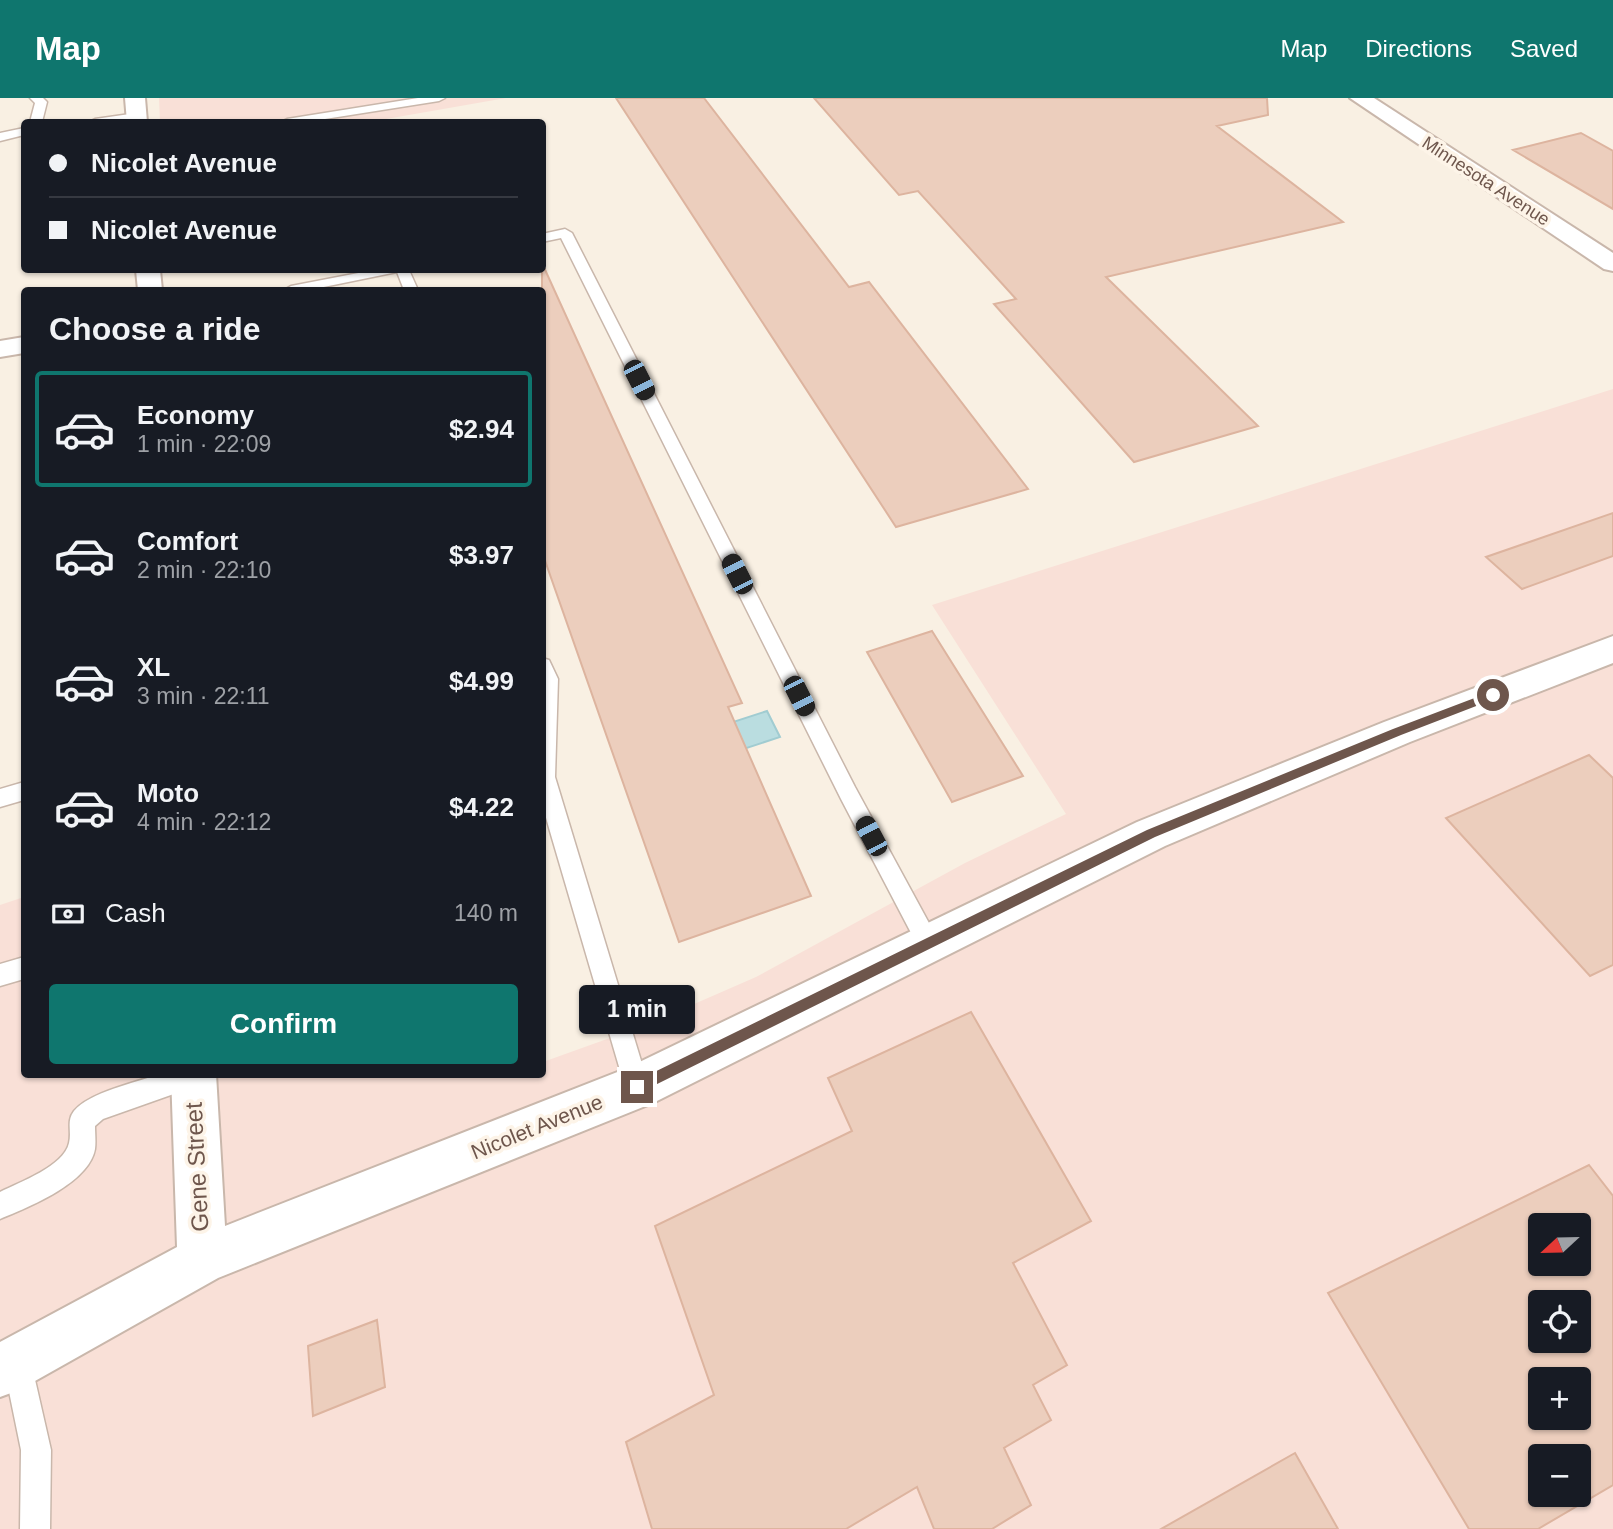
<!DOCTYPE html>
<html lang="en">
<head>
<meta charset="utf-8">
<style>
  :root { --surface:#171b24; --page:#20242c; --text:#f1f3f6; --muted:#9ea1a6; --line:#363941; --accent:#0f766e }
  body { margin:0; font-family:Helvetica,sans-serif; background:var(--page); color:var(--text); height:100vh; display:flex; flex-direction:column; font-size:26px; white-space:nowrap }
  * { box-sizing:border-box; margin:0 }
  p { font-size:23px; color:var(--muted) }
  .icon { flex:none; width:38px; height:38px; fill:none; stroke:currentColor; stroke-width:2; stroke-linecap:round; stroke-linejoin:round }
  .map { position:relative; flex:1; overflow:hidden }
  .drawer { position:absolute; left:21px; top:189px; width:525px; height:791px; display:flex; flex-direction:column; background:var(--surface); border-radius:7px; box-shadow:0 2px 5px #0004 }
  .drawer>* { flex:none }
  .top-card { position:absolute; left:21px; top:21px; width:525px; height:154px; border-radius:7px; box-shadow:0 2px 5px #0004; display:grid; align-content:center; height:154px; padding:0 28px; background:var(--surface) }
  .needle { width:46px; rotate:248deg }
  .fabs { position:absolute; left:1528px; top:1115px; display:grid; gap:14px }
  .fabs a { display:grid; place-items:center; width:63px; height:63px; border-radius:7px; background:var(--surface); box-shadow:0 2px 5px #0004; font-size:35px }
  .end { position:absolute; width:32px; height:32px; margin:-16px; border:9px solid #6e564c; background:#fff; box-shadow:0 0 0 4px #fff }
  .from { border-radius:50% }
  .bubble { position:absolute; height:49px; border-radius:7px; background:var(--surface); box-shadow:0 2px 5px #0004; font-size:23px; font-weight:600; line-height:49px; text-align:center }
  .car { position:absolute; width:21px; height:42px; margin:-21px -10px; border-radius:9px; box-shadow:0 0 5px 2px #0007; background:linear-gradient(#222 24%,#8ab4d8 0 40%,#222 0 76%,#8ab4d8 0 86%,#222 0) }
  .top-card b { display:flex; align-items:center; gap:24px; height:66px; font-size:26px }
  .top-card b+b { border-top:2px solid var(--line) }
  .top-card i { width:18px; height:18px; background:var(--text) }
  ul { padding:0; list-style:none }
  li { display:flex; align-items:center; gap:21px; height:116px; margin:0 14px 10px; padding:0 14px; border:4px solid transparent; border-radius:7px }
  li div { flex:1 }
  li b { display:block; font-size:26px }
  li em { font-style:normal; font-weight:600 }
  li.selected { border-color:var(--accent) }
  li>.icon { width:63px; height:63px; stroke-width:1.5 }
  h2 { padding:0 28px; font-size:32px; line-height:84px }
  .pay { display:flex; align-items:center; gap:18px; height:77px; padding:0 28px; font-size:26px }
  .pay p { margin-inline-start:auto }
  .cta { display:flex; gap:14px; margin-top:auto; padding:14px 28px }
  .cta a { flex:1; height:80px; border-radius:7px; background:var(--accent); color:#fff; font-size:28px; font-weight:600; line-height:80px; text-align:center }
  header { display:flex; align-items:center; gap:42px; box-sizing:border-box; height:98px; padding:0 35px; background:var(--accent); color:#fff }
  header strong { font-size:33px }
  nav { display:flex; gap:38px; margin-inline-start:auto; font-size:24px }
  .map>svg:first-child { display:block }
  .commercial { fill:#f9e0d7; fill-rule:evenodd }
  .water { fill:#badde0; stroke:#a1ccd1; stroke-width:2 }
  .building { fill:#eccebd; stroke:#ddb49f; stroke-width:2; fill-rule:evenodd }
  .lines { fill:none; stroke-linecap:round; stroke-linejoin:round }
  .service-casing { stroke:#c9b7ab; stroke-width:3 }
  .minor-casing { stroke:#c9b7ab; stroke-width:4 }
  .tertiary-casing { stroke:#c9b7ab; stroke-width:4 }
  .service { fill:#fff; fill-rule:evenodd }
  .minor { fill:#fff; fill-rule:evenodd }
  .tertiary { fill:#fff; fill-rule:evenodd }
  .route { fill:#6e564c }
  .labels { text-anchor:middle; stroke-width:7; stroke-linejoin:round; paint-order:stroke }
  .far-street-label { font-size:18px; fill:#6e564c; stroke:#fdf4e8 }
  .street-label { font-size:21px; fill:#6e564c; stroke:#fdf4e8 }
  .near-street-label { font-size:24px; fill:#6e564c; stroke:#fdf4e8 }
</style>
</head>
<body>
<header>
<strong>Map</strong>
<nav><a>Map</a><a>Directions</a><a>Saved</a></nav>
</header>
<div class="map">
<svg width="1613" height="1431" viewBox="0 0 1613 1431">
  <rect width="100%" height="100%" fill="#f9f0e3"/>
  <path class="commercial" d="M 159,0 L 506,0 L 369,24 L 160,24 Z
    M 1613,291 L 1613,1431 L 0,1431 L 0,807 L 24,799 L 24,976 L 542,976 L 543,964 L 646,927 L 756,879 L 965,765 L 1066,716 L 932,507 ZM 1540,1127 L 1578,1127 L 1578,1166 L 1540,1166 ZM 1540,1204 L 1578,1204 L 1578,1242 L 1540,1242 ZM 1540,1281 L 1578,1281 L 1578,1320 L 1540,1320 ZM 1540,1358 L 1578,1358 L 1578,1396 L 1540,1396 Z"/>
  <path class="water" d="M 767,613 L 780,639 L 710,662 L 699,635 Z"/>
  <path class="building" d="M 616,0 L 704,0 L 849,189 L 869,184 L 1028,391 L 896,429 Z
    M 814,0 L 1267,0 L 1268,17 L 1217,28 L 1343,124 L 1106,179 L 1258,328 L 1134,364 L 994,206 L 1016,201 L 918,93 L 899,97 Z
    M 1581,35 L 1613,53 L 1613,111 L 1513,52 Z
    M 542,165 L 742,605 L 728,609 L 811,798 L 679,844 L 542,454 Z
    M 1613,415 L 1613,458 L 1522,491 L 1486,459 Z
    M 932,533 L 1023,678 L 952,704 L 867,554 Z
    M 1589,657 L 1613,680 L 1613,867 L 1590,878 L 1446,720 Z
    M 971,914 L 1091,1123 L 1013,1165 L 1067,1267 L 1033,1287 L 1051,1322 L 1004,1350 L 1031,1407 L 992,1431 L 934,1431 L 917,1389 L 846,1431 L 652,1431 L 626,1344 L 714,1297 L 655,1128 L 852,1033 L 828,980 Z
    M 1589,1067 L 1613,1098 L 1613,1387 L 1538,1431 L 1469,1431 L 1328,1195 ZM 1540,1127 L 1578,1127 L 1578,1166 L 1540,1166 ZM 1540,1204 L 1578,1204 L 1578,1242 L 1540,1242 ZM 1540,1281 L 1578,1281 L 1578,1320 L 1540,1320 ZM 1540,1358 L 1578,1358 L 1578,1396 L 1540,1396 Z
    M 377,1222 L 385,1289 L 313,1318 L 308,1248 Z
    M 1295,1355 L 1338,1431 L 1161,1431 Z"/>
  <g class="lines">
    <g class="service-casing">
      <path id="service" d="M 30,0 L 43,0 L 47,4 L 42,24 L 30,24 L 35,5 Z
        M 418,0 L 445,0 L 439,3 L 306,24 L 281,24 L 287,21 Z
        M 137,15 L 143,18 L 141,20 L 116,24 L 89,24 L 95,21 Z
        M 24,30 L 24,37 L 0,43 L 0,35 Z
        M 565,131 L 572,135 L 855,689 L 936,838 L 939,845 L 936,852 L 928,856 L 920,852 L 841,701 L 561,140 L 542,144 L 542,136 Z
        M 374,172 L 409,172 L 418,192 L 404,192 L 397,174 L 309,192 L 284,192 L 291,188 Z
        M 542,560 L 549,562 L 558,581 L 555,679 L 649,989 L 646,998 L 637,1001 L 628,998 L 625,989 L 542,706 Z
        M 24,684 L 24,702 L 0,709 L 0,691 Z
        M 24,859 L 24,881 L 0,888 L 0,866 Z
        M 159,976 L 205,977 L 202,986 L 103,1021 L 95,1028 C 95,1035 96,1044 95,1051 C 89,1085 29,1109 0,1121 L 0,1094 C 20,1084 64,1068 69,1045 C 72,1033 66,1023 74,1013 C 90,994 135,985 159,976 Z
        M 17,1250 L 27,1254 L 31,1264 L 51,1352 L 50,1431 L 20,1431 L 21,1352 L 3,1264 L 7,1254 Z"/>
    </g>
    <g class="minor-casing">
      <path id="minor" d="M 125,0 L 145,0 L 147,24 L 127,24 Z
        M 136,172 L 160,172 L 162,192 L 138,192 Z
        M 24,239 L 24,255 L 0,259 L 0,243 Z
        M 1613,538 L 1613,565 L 1410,644 L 1165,748 L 653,1005 L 218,1180 L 19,1292 L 0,1299 L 0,1244 L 177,1149 L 171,976 L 216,976 L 225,1128 L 625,971 L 1137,724 L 1384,624 Z"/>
    </g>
    <g class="tertiary-casing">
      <path id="tertiary" d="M 1350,0 L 1374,0 L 1613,155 L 1613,173 L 1604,171 Z"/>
    </g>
    <use href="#service" class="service"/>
    <use href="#minor" class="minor"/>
    <use href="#tertiary" class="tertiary"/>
  </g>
  <path class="route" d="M 1493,593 L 1497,594 L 1497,600 L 1401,637 L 1155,739 L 641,994 L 632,994 L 632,985 L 1147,732 L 1393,631 Z"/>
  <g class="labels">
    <g class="far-street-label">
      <text transform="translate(1486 83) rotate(33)" y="6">Minnesota Avenue</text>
    </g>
    <g class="street-label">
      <text transform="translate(537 1029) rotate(-22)" y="7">Nicolet Avenue</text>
    </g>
    <g class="near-street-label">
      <text transform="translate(197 1069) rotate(-93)" y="8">Gene Street</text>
    </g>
  </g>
</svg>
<div class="fabs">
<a><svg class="needle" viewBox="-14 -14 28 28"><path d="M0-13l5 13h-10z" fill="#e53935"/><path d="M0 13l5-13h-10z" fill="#9ea1a6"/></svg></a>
<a><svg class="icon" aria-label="locate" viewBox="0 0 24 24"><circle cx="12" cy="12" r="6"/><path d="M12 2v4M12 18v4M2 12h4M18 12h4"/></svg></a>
<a>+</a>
<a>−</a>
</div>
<i class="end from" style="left:1493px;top:597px"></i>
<i class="end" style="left:637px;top:989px"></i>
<div class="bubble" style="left:579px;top:887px;width:116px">1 min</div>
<i class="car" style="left:639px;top:282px;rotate:153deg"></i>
<i class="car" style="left:737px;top:476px;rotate:333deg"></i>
<i class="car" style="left:799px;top:598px;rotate:153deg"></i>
<i class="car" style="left:871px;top:738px;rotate:332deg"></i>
<div class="top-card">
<b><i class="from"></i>Nicolet Avenue</b>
<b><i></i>Nicolet Avenue</b>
</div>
<section class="drawer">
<h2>Choose a ride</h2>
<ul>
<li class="selected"><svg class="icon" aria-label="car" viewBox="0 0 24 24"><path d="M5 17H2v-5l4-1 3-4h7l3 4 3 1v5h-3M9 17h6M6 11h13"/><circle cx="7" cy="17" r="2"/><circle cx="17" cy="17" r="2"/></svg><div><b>Economy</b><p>1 min · 22:09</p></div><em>$2.94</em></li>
<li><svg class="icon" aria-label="car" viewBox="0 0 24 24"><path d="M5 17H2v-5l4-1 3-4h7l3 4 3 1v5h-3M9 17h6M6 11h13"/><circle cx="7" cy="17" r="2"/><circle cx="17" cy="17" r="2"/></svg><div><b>Comfort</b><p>2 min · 22:10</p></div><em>$3.97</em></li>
<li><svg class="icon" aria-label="car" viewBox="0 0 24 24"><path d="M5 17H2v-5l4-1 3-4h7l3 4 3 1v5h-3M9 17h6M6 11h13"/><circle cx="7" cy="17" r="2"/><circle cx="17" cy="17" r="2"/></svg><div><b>XL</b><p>3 min · 22:11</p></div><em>$4.99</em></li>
<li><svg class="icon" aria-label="car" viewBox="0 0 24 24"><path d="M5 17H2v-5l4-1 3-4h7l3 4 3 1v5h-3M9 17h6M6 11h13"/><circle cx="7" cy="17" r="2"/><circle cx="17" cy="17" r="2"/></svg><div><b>Moto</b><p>4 min · 22:12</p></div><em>$4.22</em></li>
</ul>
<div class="pay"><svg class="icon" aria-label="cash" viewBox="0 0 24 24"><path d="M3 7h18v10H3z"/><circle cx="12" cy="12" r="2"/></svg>Cash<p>140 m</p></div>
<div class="cta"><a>Confirm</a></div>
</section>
</div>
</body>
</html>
